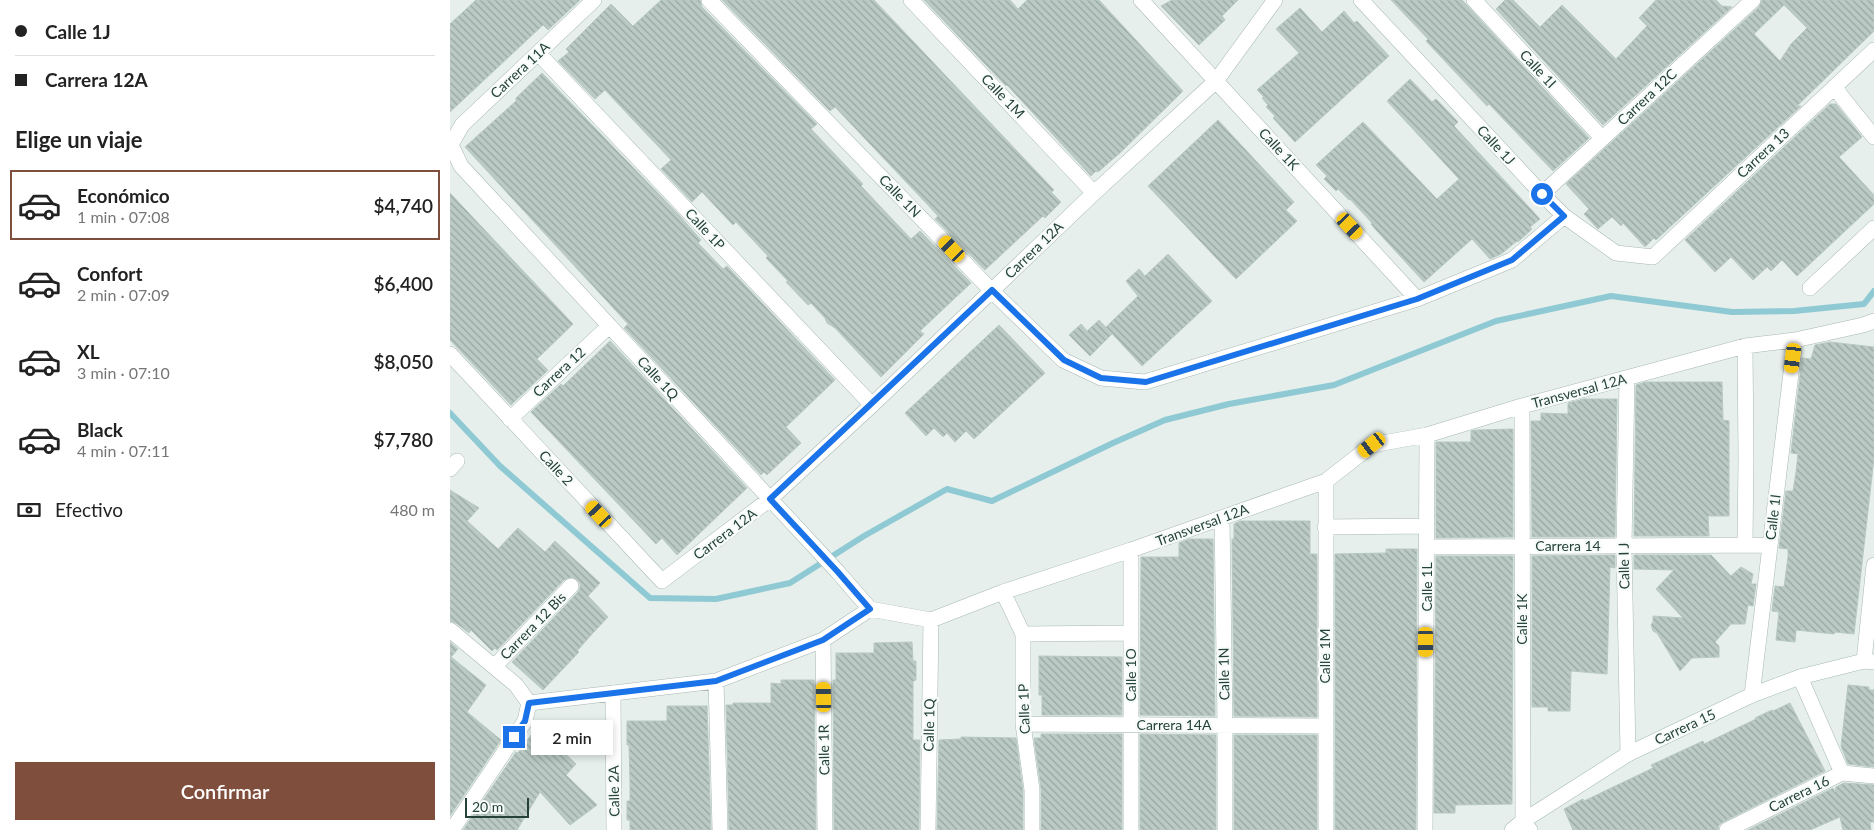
<!DOCTYPE html>
<html lang="es">
<head>
<meta charset="utf-8">
<style>
  :root { --surface:#fff; --page:#f2f2f2; --text:#222; --muted:#767676; --line:#e0e0e0; --accent:#804e3d }
  body { margin:0; font-family:Lato,sans-serif; background:var(--page); color:var(--text); height:100vh; display:flex; flex-direction:column; font-size:19px; white-space:nowrap }
  * { box-sizing:border-box; margin:0 }
  p { font-size:16px; color:var(--muted) }
  .icon { flex:none; width:28px; height:28px; fill:none; stroke:currentColor; stroke-width:2; stroke-linecap:round; stroke-linejoin:round }
  .map { position:relative; flex:1; overflow:hidden }
  .panel { display:flex; flex-direction:column; background:var(--surface); width:450px }
  .panel>* { flex:none }
  .hud { display:grid; align-content:center; height:110px; padding:0 15px; background:var(--surface) }
  .scale { position:absolute; left:15px; bottom:12px; width:64px; box-sizing:border-box; padding-left:5px; border:2px solid #24423a; border-top:0; font-size:14px; line-height:18px; white-space:nowrap; color:#24423a; -webkit-text-stroke:4px #f7fbf9; paint-order:stroke }
  .end { position:absolute; width:22px; height:22px; margin:-11px; border:6px solid #1a73e8; background:#fff; box-shadow:0 0 0 2px #fff }
  .from { border-radius:50% }
  .bubble { position:absolute; height:35px; border-radius:0px; background:var(--surface); box-shadow:0 2px 8px #0003; font-size:16px; font-weight:600; line-height:35px; text-align:center }
  .car { position:absolute; width:15px; height:30px; margin:-15px -8px; border-radius:6px; box-shadow:0 0 4px 1px #0007; background:linear-gradient(#f5c518 24%,#345 0 40%,#f5c518 0 76%,#345 0 86%,#f5c518 0) }
  .hud b { display:flex; align-items:center; gap:18px; height:48px; font-size:19px }
  .hud b+b { border-top:1px solid var(--line) }
  .hud i { width:12px; height:12px; background:var(--text) }
  ul { padding:0; list-style:none }
  li { display:flex; align-items:center; gap:15px; height:70px; margin:0 10px 8px; padding:0 5px; border:2px solid transparent; border-radius:0px }
  li div { flex:1 }
  li b { display:block; font-size:19px }
  li em { font-style:normal; font-weight:600 }
  li.active { border-color:var(--accent) }
  li>.icon { width:45px; height:45px; stroke-width:1.5 }
  h2 { padding:0 15px; font-size:22px; line-height:60px }
  .pay { display:flex; align-items:center; gap:12px; height:55px; padding:0 15px; font-size:19px }
  .pay p { margin-inline-start:auto }
  .cta { display:flex; gap:10px; margin-top:auto; padding:10px 15px }
  .cta a { flex:1; height:58px; border-radius:0px; background:var(--accent); color:#fff; font-size:20px; font-weight:600; line-height:58px; text-align:center }
  main { display:flex; flex:1; min-height:0 }
  .map>svg:first-child { display:block }
  .lines { fill:none; stroke-linecap:round; stroke-linejoin:round }
  .stream { stroke:#8ec9d4; stroke-width:6 }
  .building { fill:url(#building-back-hatch); stroke:#b8c9c2; fill-rule:evenodd }
  .street-casing { stroke:#a8b8b2; stroke-width:16 }
  .secondary-casing { stroke:#a4bbb3; stroke-width:16 }
  .street { stroke:#fff; stroke-width:15 }
  .secondary { stroke:#fff; stroke-width:15 }
  .route { stroke:#1a73e8; stroke-width:6 }
  .labels { text-anchor:middle; stroke-width:4.5; stroke-linejoin:round; paint-order:stroke }
  .street-label { font-size:14px; fill:#24423a; stroke:#f7fbf9 }
</style>
</head>
<body>
<main>
<section class="panel">
<div class="hud">
<b><i class="from"></i>Calle 1J</b>
<b><i></i>Carrera 12A</b>
</div>
<h2>Elige un viaje</h2>
<ul>
<li class="active"><svg class="icon" aria-label="car" viewBox="0 0 24 24"><path d="M5 17H2v-5l4-1 3-4h7l3 4 3 1v5h-3M9 17h6M6 11h13"/><circle cx="7" cy="17" r="2"/><circle cx="17" cy="17" r="2"/></svg><div><b>Económico</b><p>1 min · 07:08</p></div><em>$4,740</em></li>
<li><svg class="icon" aria-label="car" viewBox="0 0 24 24"><path d="M5 17H2v-5l4-1 3-4h7l3 4 3 1v5h-3M9 17h6M6 11h13"/><circle cx="7" cy="17" r="2"/><circle cx="17" cy="17" r="2"/></svg><div><b>Confort</b><p>2 min · 07:09</p></div><em>$6,400</em></li>
<li><svg class="icon" aria-label="car" viewBox="0 0 24 24"><path d="M5 17H2v-5l4-1 3-4h7l3 4 3 1v5h-3M9 17h6M6 11h13"/><circle cx="7" cy="17" r="2"/><circle cx="17" cy="17" r="2"/></svg><div><b>XL</b><p>3 min · 07:10</p></div><em>$8,050</em></li>
<li><svg class="icon" aria-label="car" viewBox="0 0 24 24"><path d="M5 17H2v-5l4-1 3-4h7l3 4 3 1v5h-3M9 17h6M6 11h13"/><circle cx="7" cy="17" r="2"/><circle cx="17" cy="17" r="2"/></svg><div><b>Black</b><p>4 min · 07:11</p></div><em>$7,780</em></li>
</ul>
<div class="pay"><svg class="icon" aria-label="cash" viewBox="0 0 24 24"><path d="M3 7h18v10H3z"/><circle cx="12" cy="12" r="2"/></svg>Efectivo<p>480 m</p></div>
<div class="cta"><a>Confirmar</a></div>
</section>
<div class="map">
<svg width="1424" height="830" viewBox="0 0 1424 830">
  <defs>
    <pattern id="building-back-hatch" width="6" height="6" patternUnits="userSpaceOnUse" patternTransform="scale(1.25)"><rect width="6" height="6" fill="#bbcac4"/><path d="M-1 5l2 2M0 0l6 6M5-1l2 2" fill="none" stroke="#98a6a0"/></pattern>
  </defs>
  <rect width="100%" height="100%" fill="#e6efeb"/>
  <g class="lines">
    <path class="stream" d="M 0,413 L 50,466 L 200,598 L 266,599 L 340,583 L 414,536 L 497,489 L 542,501 L 663,443 L 715,420 L 779,404 L 884,385 L 1046,321 L 1161,296 L 1282,312 L 1344,311 L 1414,304 L 1424,291"/>
  </g>
  <path class="building" d="M 26,0 L 130,0 L 98,30 L 93,25 L 0,112 L 0,24 Z
    M 211,0 L 250,0 L 252,7 L 367,124 L 361,129 L 413,184 L 411,186 L 461,239 L 470,231 L 521,283 L 470,331 L 474,334 L 431,377 L 385,328 L 377,323 L 375,318 L 361,303 L 358,305 L 336,282 L 338,281 L 316,258 L 318,256 L 286,222 L 283,225 L 252,192 L 242,202 L 211,169 L 221,160 L 155,90 L 145,99 L 108,61 L 119,52 L 116,49 L 161,4 L 183,26 Z
    M 272,0 L 424,0 L 604,190 L 601,192 L 611,202 L 595,218 L 593,216 L 535,270 L 485,219 L 488,216 L 476,203 L 385,107 L 380,111 Z
    M 474,0 L 560,0 L 568,9 L 577,0 L 649,0 L 733,91 L 671,152 L 648,172 L 646,171 L 641,176 L 557,85 L 556,86 Z
    M 722,0 L 788,0 L 772,16 L 775,20 L 749,45 L 711,6 Z
    M 941,0 L 1012,0 L 1139,138 L 1103,171 L 1039,104 L 1037,106 L 976,41 L 978,39 Z
    M 1055,0 L 1063,0 L 1090,27 L 1112,5 L 1166,59 L 1197,26 L 1189,18 L 1206,0 L 1266,0 L 1272,6 L 1282,7 L 1153,125 L 1046,9 Z
    M 1312,0 L 1424,0 L 1424,31 L 1347,106 L 1351,106 L 1206,240 L 1204,238 L 1195,247 L 1173,223 L 1171,226 L 1162,217 L 1148,229 L 1147,228 L 1134,214 L 1139,209 L 1116,184 L 1309,7 ZM 1334,5 L 1357,28 L 1341,44 L 1330,61 L 1304,34 Z
    M 850,8 L 872,32 L 894,11 L 904,23 L 907,21 L 939,56 L 845,142 L 823,118 L 825,116 L 816,107 L 818,105 L 812,98 L 814,97 L 807,90 L 849,53 L 826,29 Z
    M 92,73 L 229,215 L 251,240 L 248,243 L 273,269 L 277,266 L 385,380 L 336,427 L 351,443 L 317,475 L 314,472 L 311,475 L 174,328 L 178,324 L 15,147 L 66,101 L 66,98 Z
    M 960,79 L 982,102 L 986,99 L 1008,122 L 1004,126 L 1090,219 L 1080,227 L 1082,229 L 1068,242 L 1067,241 L 1051,254 L 1040,259 L 1022,239 L 974,282 L 926,230 L 921,224 L 922,223 L 900,199 L 899,200 L 888,189 L 886,191 L 874,179 L 877,176 L 866,165 L 913,122 L 987,199 L 1009,179 L 937,101 Z
    M 1380,104 L 1386,104 L 1412,137 L 1389,157 L 1424,195 L 1424,204 L 1347,276 L 1332,260 L 1321,271 L 1317,267 L 1303,280 L 1281,257 L 1265,272 L 1235,240 Z
    M 768,120 L 844,202 L 836,210 L 847,221 L 786,279 L 698,186 Z
    M 0,193 L 123,324 L 87,359 L 98,370 L 61,405 L 0,340 Z
    M 718,254 L 762,301 L 692,366 L 656,327 L 688,296 L 676,281 L 689,269 L 695,276 Z
    M 649,320 L 662,334 L 640,356 L 619,335 L 631,324 L 637,331 Z
    M 549,325 L 595,373 L 524,439 L 516,431 L 505,442 L 497,433 L 493,437 L 484,428 L 476,436 L 455,413 Z
    M 160,341 L 297,488 L 227,555 L 212,538 L 206,544 L 81,412 L 111,384 L 113,386 Z
    M 1380,342 L 1424,347 L 1424,458 L 1404,634 L 1385,632 L 1384,634 L 1346,630 L 1345,642 L 1326,640 L 1329,612 L 1322,611 L 1325,586 L 1334,587 L 1338,557 L 1338,549 L 1329,548 L 1336,491 L 1343,491 L 1346,472 L 1348,454 L 1341,453 L 1352,358 L 1361,359 L 1365,345 Z
    M 1196,382 L 1272,382 L 1273,420 L 1279,421 L 1279,516 L 1258,516 L 1259,536 L 1184,536 L 1186,385 Z
    M 1134,399 L 1167,399 L 1165,537 L 1082,537 L 1081,421 L 1091,421 L 1091,413 L 1118,414 L 1118,403 Z
    M 1063,429 L 1063,537 L 986,538 L 986,442 L 1021,442 L 1021,431 L 1026,430 Z
    M 0,490 L 29,508 L 17,521 L 48,549 L 68,528 L 95,552 L 105,541 L 150,583 L 138,596 L 158,617 L 142,634 L 127,651 L 129,652 L 93,690 L 62,662 L 128,592 L 130,588 L 130,583 L 123,577 L 114,580 L 47,650 L 45,648 L 42,651 L 21,630 L 19,633 L 6,623 L 0,621 Z
    M 790,521 L 860,521 L 860,554 L 867,554 L 867,717 L 784,716 L 782,539 L 784,539 L 784,524 Z
    M 739,539 L 763,539 L 765,716 L 690,715 L 691,557 L 729,557 L 729,543 Z
    M 936,549 L 967,549 L 966,830 L 885,830 L 885,554 L 936,553 Z
    M 1165,555 L 1165,568 L 1160,567 L 1157,674 L 1121,671 L 1120,711 L 1098,711 L 1098,707 L 1082,707 L 1082,556 Z
    M 1184,555 L 1261,555 L 1281,576 L 1291,567 L 1303,574 L 1301,584 L 1306,584 L 1303,606 L 1298,605 L 1295,624 L 1281,624 L 1265,642 L 1269,646 L 1269,657 L 1242,658 L 1230,671 L 1207,633 L 1203,631 L 1201,624 L 1203,623 L 1203,616 L 1233,618 L 1206,589 L 1224,570 L 1184,569 Z
    M 986,556 L 1063,556 L 1062,804 L 1005,805 L 1005,813 L 984,813 Z
    M 0,642 L 8,649 L 1,657 L 36,685 L 17,712 L 51,740 L 0,816 Z
    M 462,642 L 463,661 L 466,661 L 466,680 L 463,681 L 463,740 L 470,740 L 469,830 L 384,830 L 383,680 L 386,680 L 386,653 L 424,653 L 424,643 Z
    M 589,656 L 672,657 L 672,715 L 592,715 L 592,695 L 589,695 Z
    M 331,680 L 364,680 L 366,830 L 279,830 L 276,705 L 283,705 L 283,703 L 321,703 L 321,683 L 331,684 Z
    M 1398,685 L 1419,687 L 1419,690 L 1424,690 L 1424,767 L 1398,764 L 1391,746 Z
    M 1340,703 L 1375,771 L 1273,822 L 1269,825 L 1268,830 L 1123,830 L 1114,809 L 1133,799 L 1134,801 L 1203,768 L 1201,765 L 1253,741 L 1254,744 L 1306,719 L 1305,718 L 1322,710 L 1323,711 Z
    M 217,706 L 257,706 L 261,830 L 180,830 L 180,820 L 177,820 L 177,801 L 180,801 L 180,782 L 179,745 L 177,745 L 177,721 L 217,721 Z
    M 87,727 L 126,764 L 116,775 L 147,805 L 120,825 L 90,792 L 67,830 L 13,830 L 66,752 L 68,753 Z
    M 591,734 L 672,734 L 672,830 L 591,830 L 591,789 L 584,738 L 591,738 Z
    M 690,734 L 766,735 L 766,830 L 690,830 Z
    M 784,735 L 867,735 L 867,830 L 784,830 Z
    M 511,737 L 566,738 L 573,791 L 573,830 L 487,830 L 489,740 L 511,739 Z
    M 1394,783 L 1424,785 L 1424,822 L 1420,822 L 1421,830 L 1393,830 L 1390,817 L 1360,830 L 1298,830 L 1383,788 L 1385,792 L 1386,787 Z"/>
  <g class="lines">
    <g class="street-casing">
      <path id="street" d="M 144,0 L 12,125 L 1,145 L 11,166 L 387,571 L 420,609
        M 259,0 L 542,291 L 613,360 L 651,378 L 695,382 L 967,299 L 1062,260 L 1114,216
        M 461,0 L 644,193
        M 691,0 L 967,299
        M 911,0 L 1092,194 L 1114,216 L 1166,253 L 1203,257 L 1424,50
        M 1024,0 L 1152,138
        M 88,53 L 422,405
        M 1384,87 L 1424,137
        M 1092,194 L 1303,0
        M 1360,288 L 1424,228
        M 0,354 L 212,581 L 320,499 L 422,405 L 644,193 L 766,81 L 825,0
        M 1177,378 L 1174,546 L 1178,754
        M 1072,406 L 1073,821 L 1080,830
        M 60,419 L 159,326
        M 0,469 L 7,461
        M 876,481 L 876,830
        M 772,518 L 775,725 L 775,830
        M 875,527 L 977,526
        M 1295,545 L 1296,458 L 1295,346
        M 977,547 L 1320,545
        M 681,550 L 681,830
        M 553,592 L 573,634 L 573,724 L 582,790 L 582,830
        M 0,630 L 66,685 L 79,703
        M 573,634 L 681,633
        M 373,640 L 375,830
        M 1414,661 L 1424,565
        M 45,666 L 121,586
        M 1350,677 L 1392,773
        M 266,681 L 270,830
        M 163,693 L 164,830
        M 1302,695 L 1345,340
        M 79,703 L 266,681 L 373,640 L 420,609 L 481,620 L 553,592 L 681,550 L 876,481 L 922,445 L 977,435 L 1072,406 L 1295,346 L 1345,340 L 1413,325 L 1424,321
        M 573,724 L 875,726
        M 2,830 L 75,721 L 79,703
        M 478,830 L 481,620
        M 975,830 L 977,435
        M 1277,830 L 1392,773 L 1424,776"/>
    </g>
    <g class="secondary-casing">
      <path id="secondary" d="M 1062,830 L 1073,821 L 1178,754 L 1302,695 L 1350,677 L 1414,661 L 1424,662"/>
    </g>
    <use href="#street" class="street"/>
    <use href="#secondary" class="secondary"/>
  </g>
  <g class="lines">
    <path class="route" d="M 64,737 L 75,721 L 79,703 L 266,681 L 373,640 L 420,609 L 387,571 L 320,499 L 542,290 L 614,360 L 651,378 L 696,382 L 967,299 L 1062,260 L 1114,216 L 1092,194"/>
  </g>
  <g class="labels">
    <g class="street-label">
      <text transform="translate(1088 69) rotate(47)" y="5">Calle 1I</text>
      <text transform="translate(70 70) rotate(-43)" y="5">Carrera 11A</text>
      <text transform="translate(553 96) rotate(46)" y="5">Calle 1M</text>
      <text transform="translate(1197 97) rotate(-43)" y="5">Carrera 12C</text>
      <text transform="translate(1046 145) rotate(47)" y="5">Calle 1J</text>
      <text transform="translate(829 149) rotate(47)" y="5">Calle 1K</text>
      <text transform="translate(1313 153) rotate(-43)" y="5">Carrera 13</text>
      <text transform="translate(450 196) rotate(46)" y="5">Calle 1N</text>
      <text transform="translate(255 229) rotate(47)" y="5">Calle 1P</text>
      <text transform="translate(584 250) rotate(-44)" y="5">Carrera 12A</text>
      <text transform="translate(109 372) rotate(-43)" y="5">Carrera 12</text>
      <text transform="translate(208 378) rotate(47)" y="5">Calle 1Q</text>
      <text transform="translate(1129 391) rotate(-15)" y="5">Transversal 12A</text>
      <text transform="translate(106 468) rotate(47)" y="5">Calle 2</text>
      <text transform="translate(1323 517) rotate(-83)" y="5">Calle 1I</text>
      <text transform="translate(752 525) rotate(-20)" y="5">Transversal 12A</text>
      <text transform="translate(275 534) rotate(-37)" y="5">Carrera 12A</text>
      <text x="1118" y="551">Carrera 14</text>
      <text transform="translate(1174 566) rotate(-91)" y="5">Calle I J</text>
      <text transform="translate(977 587) rotate(-90)" y="5">Calle 1L</text>
      <text transform="translate(1072 619) rotate(-90)" y="5">Calle 1K</text>
      <text transform="translate(83 626) rotate(-46)" y="5">Carrera 12 Bis</text>
      <text transform="translate(875 656) rotate(-90)" y="5">Calle 1M</text>
      <text transform="translate(774 674) rotate(-91)" y="5">Calle 1N</text>
      <text transform="translate(681 675) rotate(-90)" y="5">Calle 1O</text>
      <text transform="translate(574 709) rotate(-92)" y="5">Calle 1P</text>
      <text transform="translate(479 725) rotate(-89)" y="5">Calle 1Q</text>
      <text x="724" y="730">Carrera 14A</text>
      <text transform="translate(1235 727) rotate(-25)" y="5">Carrera 15</text>
      <text transform="translate(374 750) rotate(-91)" y="5">Calle 1R</text>
      <text transform="translate(164 791) rotate(-91)" y="5">Calle 2A</text>
      <text transform="translate(1349 794) rotate(-26)" y="5">Carrera 16</text>
    </g>
  </g>
</svg>
<div class="scale">20 m</div>
<i class="end from" style="left:1092px;top:194px"></i>
<i class="end" style="left:64px;top:737px"></i>
<div class="bubble" style="left:81px;top:720px;width:82px">2 min</div>
<i class="car" style="left:900px;top:226px;rotate:137deg"></i>
<i class="car" style="left:502px;top:249px;rotate:316deg"></i>
<i class="car" style="left:1343px;top:358px;rotate:187deg"></i>
<i class="car" style="left:922px;top:445px;rotate:232deg"></i>
<i class="car" style="left:149px;top:514px;rotate:317deg"></i>
<i class="car" style="left:976px;top:642px;rotate:180deg"></i>
<i class="car" style="left:374px;top:697px;rotate:359deg"></i>
</div>
</main>
</body>
</html>
